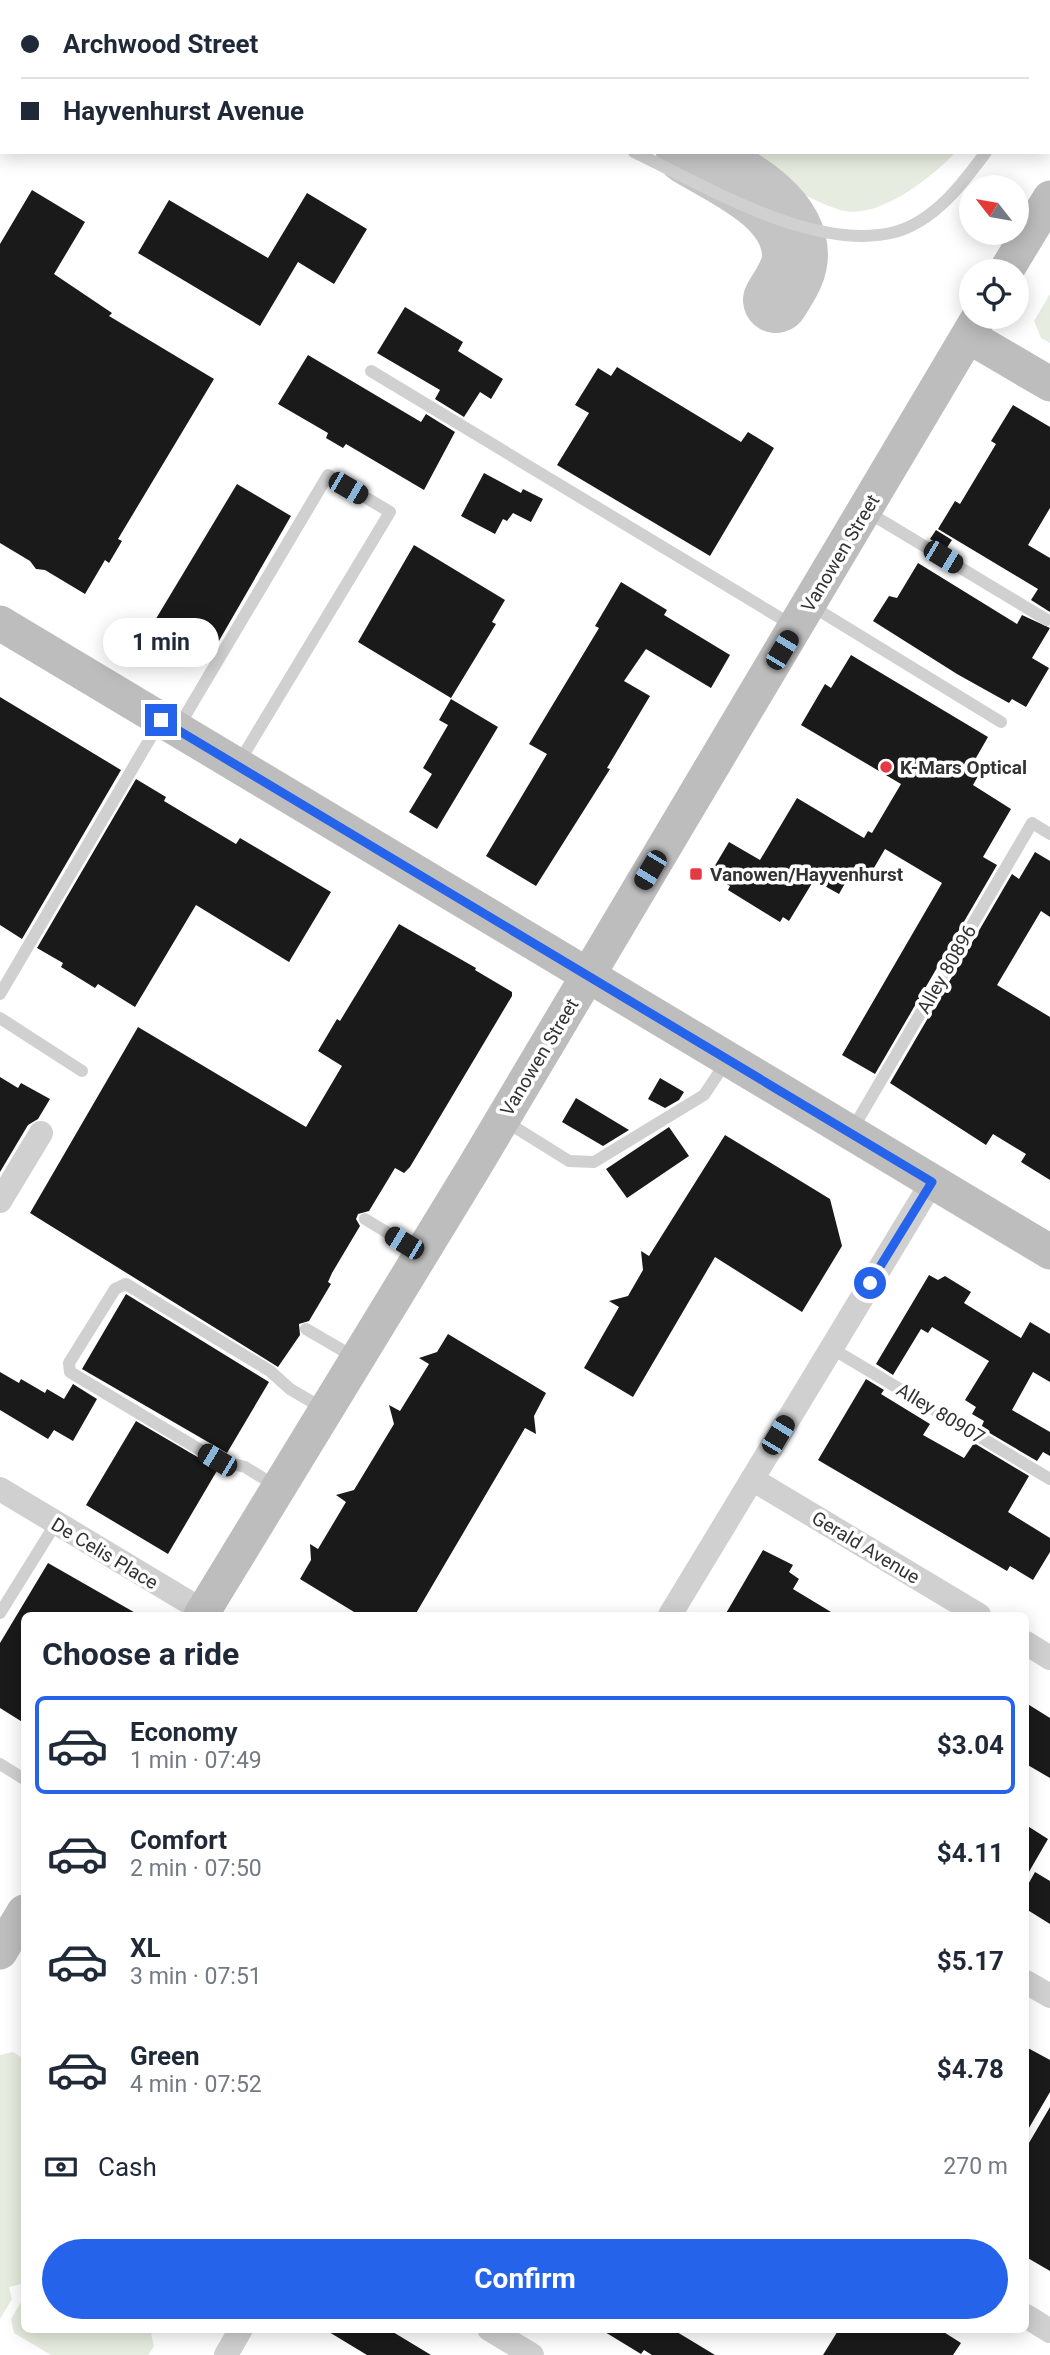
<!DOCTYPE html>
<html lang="en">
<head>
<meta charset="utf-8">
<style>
  :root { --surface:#fff; --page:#f6f6f7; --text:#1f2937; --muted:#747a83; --line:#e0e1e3; --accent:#2563eb }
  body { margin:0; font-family:Roboto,sans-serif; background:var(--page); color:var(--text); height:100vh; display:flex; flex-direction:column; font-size:26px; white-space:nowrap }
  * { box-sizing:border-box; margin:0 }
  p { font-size:23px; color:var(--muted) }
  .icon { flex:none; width:38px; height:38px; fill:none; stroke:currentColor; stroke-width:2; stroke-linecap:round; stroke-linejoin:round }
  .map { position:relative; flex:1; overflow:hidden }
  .drawer { position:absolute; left:21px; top:1612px; width:1008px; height:721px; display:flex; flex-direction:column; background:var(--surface); border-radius:10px; box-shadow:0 4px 18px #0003 }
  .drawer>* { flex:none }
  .hud { position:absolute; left:0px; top:0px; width:1050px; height:154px; box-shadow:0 4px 18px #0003; display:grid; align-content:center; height:154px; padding:0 21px; background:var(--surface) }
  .needle { width:46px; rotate:301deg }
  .fabs { position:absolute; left:959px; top:175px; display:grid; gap:14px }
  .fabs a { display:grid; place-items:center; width:70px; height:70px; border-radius:50%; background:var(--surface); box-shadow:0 4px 18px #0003; font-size:35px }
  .end { position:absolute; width:32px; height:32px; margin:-16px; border:9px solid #2563eb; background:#fff; box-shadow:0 0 0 4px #fff }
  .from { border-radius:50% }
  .bubble { position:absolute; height:49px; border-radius:24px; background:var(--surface); box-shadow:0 4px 18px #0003; font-size:23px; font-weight:700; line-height:49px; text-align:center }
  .car { position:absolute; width:21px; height:42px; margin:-21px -10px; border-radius:9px; box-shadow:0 0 5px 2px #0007; background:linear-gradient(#222 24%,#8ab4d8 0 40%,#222 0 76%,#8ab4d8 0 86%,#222 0) }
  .hud b { display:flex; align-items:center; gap:24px; height:66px; font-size:26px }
  .hud b+b { border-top:2px solid var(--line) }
  .hud i { width:18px; height:18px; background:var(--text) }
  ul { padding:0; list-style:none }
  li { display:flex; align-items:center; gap:21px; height:98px; margin:0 14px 10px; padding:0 7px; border:4px solid transparent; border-radius:10px }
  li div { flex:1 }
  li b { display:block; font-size:26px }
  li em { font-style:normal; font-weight:700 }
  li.current { border-color:var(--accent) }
  li>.icon { width:63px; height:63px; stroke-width:1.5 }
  h2 { padding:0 21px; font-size:32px; line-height:84px }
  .pay { display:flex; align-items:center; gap:18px; height:77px; padding:0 21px; font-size:26px }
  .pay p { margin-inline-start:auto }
  .primary-button { display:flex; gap:14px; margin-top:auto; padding:14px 21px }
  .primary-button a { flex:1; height:80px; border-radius:42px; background:var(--accent); color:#fff; font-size:28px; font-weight:700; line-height:80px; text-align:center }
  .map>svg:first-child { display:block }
  .green { fill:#e6ecdf }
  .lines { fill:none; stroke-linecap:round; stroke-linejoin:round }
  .taxiway { stroke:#c4c4c4; stroke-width:66 }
  .building { fill:#1a1a1a }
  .lane { stroke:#d0d0d0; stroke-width:12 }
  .street { stroke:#d0d0d0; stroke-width:24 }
  .secondary { stroke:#bdbdbd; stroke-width:35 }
  .route { stroke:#2563eb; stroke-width:9 }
  .poi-dot { fill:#e63946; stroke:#fff; stroke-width:2.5 }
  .labels { text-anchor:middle; stroke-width:7; stroke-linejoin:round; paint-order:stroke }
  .street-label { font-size:19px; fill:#333; stroke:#fff }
  .poi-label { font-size:19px; font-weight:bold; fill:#333; stroke:#fff; text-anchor:start }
</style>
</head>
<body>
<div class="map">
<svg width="1050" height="2355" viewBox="0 0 1050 2355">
  <rect width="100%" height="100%" fill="#fff"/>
  <path class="green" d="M 482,0 L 1050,0 L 1048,12 L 1048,2 Z
    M 737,152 L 956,152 C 932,177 878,221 840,210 C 804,199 769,172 737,152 Z
    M 1050,294 L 1050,343 L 1041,338 L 1034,321 Z
    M 13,2052 L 24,2059 L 24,2279 L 21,2284 L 9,2287 L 12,2299 L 0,2319 L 0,2055 Z
    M 24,2297 L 24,2329 L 164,2329 L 151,2334 L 154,2346 L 148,2355 L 51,2355 L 14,2333 L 11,2319 Z"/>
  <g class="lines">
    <path class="taxiway" d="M 402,0 L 405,2
      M 689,152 C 727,175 794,203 795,255 C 795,272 784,286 776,300"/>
  </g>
  <path class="building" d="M 32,190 L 85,222 L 54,274 L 112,313 L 109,316 L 214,379 L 118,539 L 122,541 L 109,563 L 105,560 L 85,594 L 45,570 L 36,569 L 30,561 L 0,543 L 0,244 Z
    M 307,193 L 367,229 L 334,284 L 298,262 L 260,326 L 138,253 L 169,200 L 268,258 Z
    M 405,307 L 463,342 L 458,351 L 503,379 L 491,399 L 480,392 L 464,417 L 435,399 L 440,390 L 377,353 Z
    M 308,355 L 421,422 L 426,414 L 455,432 L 424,490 L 346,444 L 343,448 L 326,438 L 328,433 L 278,404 Z
    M 617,367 L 741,442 L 748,432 L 774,448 L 710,556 L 557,465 L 589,413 L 575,405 L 598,368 L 611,376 Z
    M 1013,405 L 1050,427 L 1050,508 L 1028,545 L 1050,558 L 1050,612 L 1031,600 L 1038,589 L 938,529 L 955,501 L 960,504 L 996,444 L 991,441 Z
    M 484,473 L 521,493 L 523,489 L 543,499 L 531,522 L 513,513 L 507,521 L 503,519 L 495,534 L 461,516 Z
    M 237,484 L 291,516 L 205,665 L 183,652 L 173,652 L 169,644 L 148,632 Z
    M 936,530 L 952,540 L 946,549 L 930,539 Z
    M 414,545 L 505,600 L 492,622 L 496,624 L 451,698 L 358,642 Z
    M 918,563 L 1017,624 L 1022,615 L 1050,628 L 1032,658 L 1049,668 L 1026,707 L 1012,699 L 1009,703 L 957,674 L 873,621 L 889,596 L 897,598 Z
    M 621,582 L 667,610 L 664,615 L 730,655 L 711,688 L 646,649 L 624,681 L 650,696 L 607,768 L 610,769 L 536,886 L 486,856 L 547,754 L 529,744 L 599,628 L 595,626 Z
    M 851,655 L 988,737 L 969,770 L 978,776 L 973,785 L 1011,809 L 983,857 L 997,865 L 875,1074 L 842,1055 L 942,883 L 885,849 L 871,873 L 856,864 L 839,894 L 814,880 L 789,921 L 783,917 L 780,922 L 728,890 L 730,886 L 710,874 L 729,842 L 760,860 L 797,798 L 864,838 L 868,831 L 872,833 L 901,784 L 801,725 L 825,684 L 831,688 Z
    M 0,697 L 121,770 L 22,939 L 0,925 Z
    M 451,699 L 498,727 L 437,829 L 409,812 L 432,774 L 423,768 L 448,725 L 439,720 Z
    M 136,779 L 166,797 L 164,801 L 236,844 L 240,838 L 331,892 L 289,962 L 196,905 L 135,1007 L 98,984 L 95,988 L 61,967 L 63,963 L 37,948 Z
    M 1035,852 L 1050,861 L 1050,917 L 1041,911 L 997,985 L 1050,1017 L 1050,1180 L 1021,1162 L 1026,1154 L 993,1134 L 986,1145 L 890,1083 L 1012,874 L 1019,879 Z
    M 399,924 L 476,968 L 475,970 L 512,992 L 512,996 L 410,1167 L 404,1173 L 395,1168 L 369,1211 L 358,1214 L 356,1219 L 360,1226 L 332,1273 L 328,1282 L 331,1284 L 309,1321 L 299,1324 L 300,1335 L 278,1367 L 30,1213 L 138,1027 L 306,1127 L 342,1066 L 318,1051 L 337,1019 L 340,1021 Z
    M 0,1077 L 18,1088 L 21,1083 L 50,1099 L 38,1119 L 28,1125 L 0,1172 Z
    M 660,1078 L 684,1092 L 679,1100 L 665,1108 L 648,1099 Z
    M 576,1098 L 629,1130 L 603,1146 L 562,1122 Z
    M 669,1127 L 689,1156 L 627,1198 L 606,1169 Z
    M 725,1135 L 830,1199 L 842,1246 L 802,1312 L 715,1257 L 633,1397 L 584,1368 L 619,1307 L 609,1301 L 628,1296 L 643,1270 L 641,1251 L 649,1256 Z
    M 929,1275 L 938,1280 L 945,1276 L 971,1292 L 964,1303 L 1021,1338 L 1030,1322 L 1050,1334 L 1050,1382 L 1033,1372 L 1012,1410 L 1050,1432 L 1050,1456 L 1043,1452 L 1037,1461 L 981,1428 L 984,1421 L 972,1414 L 976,1407 L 965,1400 L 989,1361 L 932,1327 L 928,1333 L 921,1329 L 893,1375 L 876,1364 Z
    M 126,1294 L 269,1382 L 227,1453 L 82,1369 Z
    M 448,1334 L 546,1393 L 534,1416 L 536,1434 L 525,1428 L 415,1615 L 359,1615 L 300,1579 L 311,1560 L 310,1544 L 318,1549 L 346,1502 L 336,1495 L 354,1490 L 394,1424 L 389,1405 L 400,1411 L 429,1364 L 419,1358 L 437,1352 Z
    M 0,1372 L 19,1383 L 21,1379 L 45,1393 L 47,1389 L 64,1399 L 73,1384 L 97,1399 L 73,1441 L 54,1430 L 48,1439 L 0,1410 Z
    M 866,1379 L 884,1390 L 881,1394 L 930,1424 L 923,1435 L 964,1458 L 974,1443 L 1029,1476 L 1008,1512 L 1050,1538 L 1050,1552 L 1033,1580 L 1010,1566 L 1007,1571 L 818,1460 Z
    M 136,1421 L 218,1469 L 168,1554 L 86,1505 Z
    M 763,1550 L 793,1565 L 789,1572 L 799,1579 L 793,1589 L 836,1615 L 725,1615 Z
    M 48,1563 L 139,1615 L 24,1615 L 24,1723 L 0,1708 L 0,1643 Z
    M 1026,1703 L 1050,1718 L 1050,1778 L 1026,1764 Z
    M 1026,1825 L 1048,1839 L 1026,1877 Z
    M 1035,1872 L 1050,1881 L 1050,1924 L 1026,1909 L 1026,1888 Z
    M 1026,2047 L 1050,2060 L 1050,2092 L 1026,2133 Z
    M 1050,2107 L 1050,2271 L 1026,2257 L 1026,2148 Z
    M 324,2329 L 388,2329 L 431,2355 L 367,2355 Z
    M 600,2329 L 672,2329 L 715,2355 L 652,2355 L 644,2350 L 641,2354 Z
    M 839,2329 L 939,2329 L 961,2343 L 953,2355 L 823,2355 Z"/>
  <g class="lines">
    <path class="lane" d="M 320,0 L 324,2
      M 1048,48 L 1050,45
      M 634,152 C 706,186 814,253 895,232 C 935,221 963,183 986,152
      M 371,371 L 792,625
      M 866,511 L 1047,620
      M 810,605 L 1001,722
      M 179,726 L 328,475 L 390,512 L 238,764
      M 0,994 L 161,720
      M 0,1018 L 82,1071
      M 505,1121 L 569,1161 L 594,1162 L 704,1095 L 726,1062
      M 852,1130 L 1032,823 L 1050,834
      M 365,1219 L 419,1252
      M 306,1329 L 354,1357
      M 831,1348 L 1050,1479
      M 276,1486 L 245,1467 L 217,1460 L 70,1372 L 69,1363 L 115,1289 L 126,1284 L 270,1371 L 290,1389 L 324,1409
      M 0,1613 L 56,1523
      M 0,1764 L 24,1779"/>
    <path class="street" d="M 0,1201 L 41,1133
      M 752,1479 L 979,1615
      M 0,1489 L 210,1615
      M 670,1615 L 932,1182
      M 1026,1643 L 1050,1658
      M 1026,1982 L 1050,1996
      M 1026,2316 L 1050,2331
      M 489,2329 L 532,2355
      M 226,2355 L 241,2329"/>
    <path class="secondary" d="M 1006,271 L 1050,198
      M 968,336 L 1050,384
      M 0,623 L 1050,1252
      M 201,1615 L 473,1169 L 979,317
      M 0,1952 L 24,1912"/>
  </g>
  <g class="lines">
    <path class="route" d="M 161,720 L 932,1182 L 870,1283"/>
  </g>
  <g class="poi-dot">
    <circle cx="886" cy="767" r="7"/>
    <rect x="689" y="867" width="14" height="14" rx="3.5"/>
  </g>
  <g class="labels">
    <g class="street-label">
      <text transform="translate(840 553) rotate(-59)" y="7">Vanowen Street</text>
      <text transform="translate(946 969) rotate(-60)" y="7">Alley 80896</text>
      <text transform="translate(539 1057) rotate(-59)" y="7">Vanowen Street</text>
      <text transform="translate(941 1413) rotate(31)" y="7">Alley 80907</text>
      <text transform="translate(866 1547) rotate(31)" y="7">Gerald Avenue</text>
      <text transform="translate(105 1553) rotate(31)" y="7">De Celis Place</text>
    </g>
    <g class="poi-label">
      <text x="900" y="774">K-Mars Optical</text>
      <text x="710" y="881">Vanowen/Hayvenhurst</text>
    </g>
  </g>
</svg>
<div class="fabs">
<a><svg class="needle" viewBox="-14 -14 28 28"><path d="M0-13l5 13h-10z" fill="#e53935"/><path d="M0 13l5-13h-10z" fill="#747a83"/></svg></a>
<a><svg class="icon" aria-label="locate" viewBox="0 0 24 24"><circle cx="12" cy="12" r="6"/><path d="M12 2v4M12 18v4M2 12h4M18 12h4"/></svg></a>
</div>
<i class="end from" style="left:870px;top:1283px"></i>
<i class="end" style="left:161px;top:720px"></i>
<div class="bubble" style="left:103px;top:618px;width:116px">1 min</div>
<i class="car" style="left:348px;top:488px;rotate:120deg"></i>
<i class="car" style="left:943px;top:557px;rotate:121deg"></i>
<i class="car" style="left:782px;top:650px;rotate:31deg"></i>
<i class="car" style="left:650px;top:870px;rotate:211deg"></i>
<i class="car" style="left:404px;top:1243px;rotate:301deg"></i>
<i class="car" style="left:778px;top:1435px;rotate:31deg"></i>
<i class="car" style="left:217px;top:1460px;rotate:301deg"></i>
<div class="hud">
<b><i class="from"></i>Archwood Street</b>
<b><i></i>Hayvenhurst Avenue</b>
</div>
<section class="drawer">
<h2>Choose a ride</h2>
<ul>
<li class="current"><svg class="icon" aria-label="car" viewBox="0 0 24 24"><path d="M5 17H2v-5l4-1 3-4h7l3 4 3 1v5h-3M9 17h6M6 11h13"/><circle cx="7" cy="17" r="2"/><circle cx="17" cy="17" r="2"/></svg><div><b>Economy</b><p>1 min · 07:49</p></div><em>$3.04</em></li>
<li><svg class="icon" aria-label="car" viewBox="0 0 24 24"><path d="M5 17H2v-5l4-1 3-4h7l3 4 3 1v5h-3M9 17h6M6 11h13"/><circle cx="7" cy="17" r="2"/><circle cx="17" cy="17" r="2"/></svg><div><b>Comfort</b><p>2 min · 07:50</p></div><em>$4.11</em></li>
<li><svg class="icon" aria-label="car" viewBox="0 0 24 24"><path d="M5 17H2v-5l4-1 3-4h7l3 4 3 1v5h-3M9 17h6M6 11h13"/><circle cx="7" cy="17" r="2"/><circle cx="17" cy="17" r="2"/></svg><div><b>XL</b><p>3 min · 07:51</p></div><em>$5.17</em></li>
<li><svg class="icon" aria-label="car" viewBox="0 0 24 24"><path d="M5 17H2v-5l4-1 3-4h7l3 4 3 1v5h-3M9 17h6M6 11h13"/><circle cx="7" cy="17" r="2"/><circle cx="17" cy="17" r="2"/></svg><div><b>Green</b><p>4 min · 07:52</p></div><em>$4.78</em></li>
</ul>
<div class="pay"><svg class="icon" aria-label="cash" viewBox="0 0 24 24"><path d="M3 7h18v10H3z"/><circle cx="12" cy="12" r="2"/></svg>Cash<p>270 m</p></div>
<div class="primary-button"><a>Confirm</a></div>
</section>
</div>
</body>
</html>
